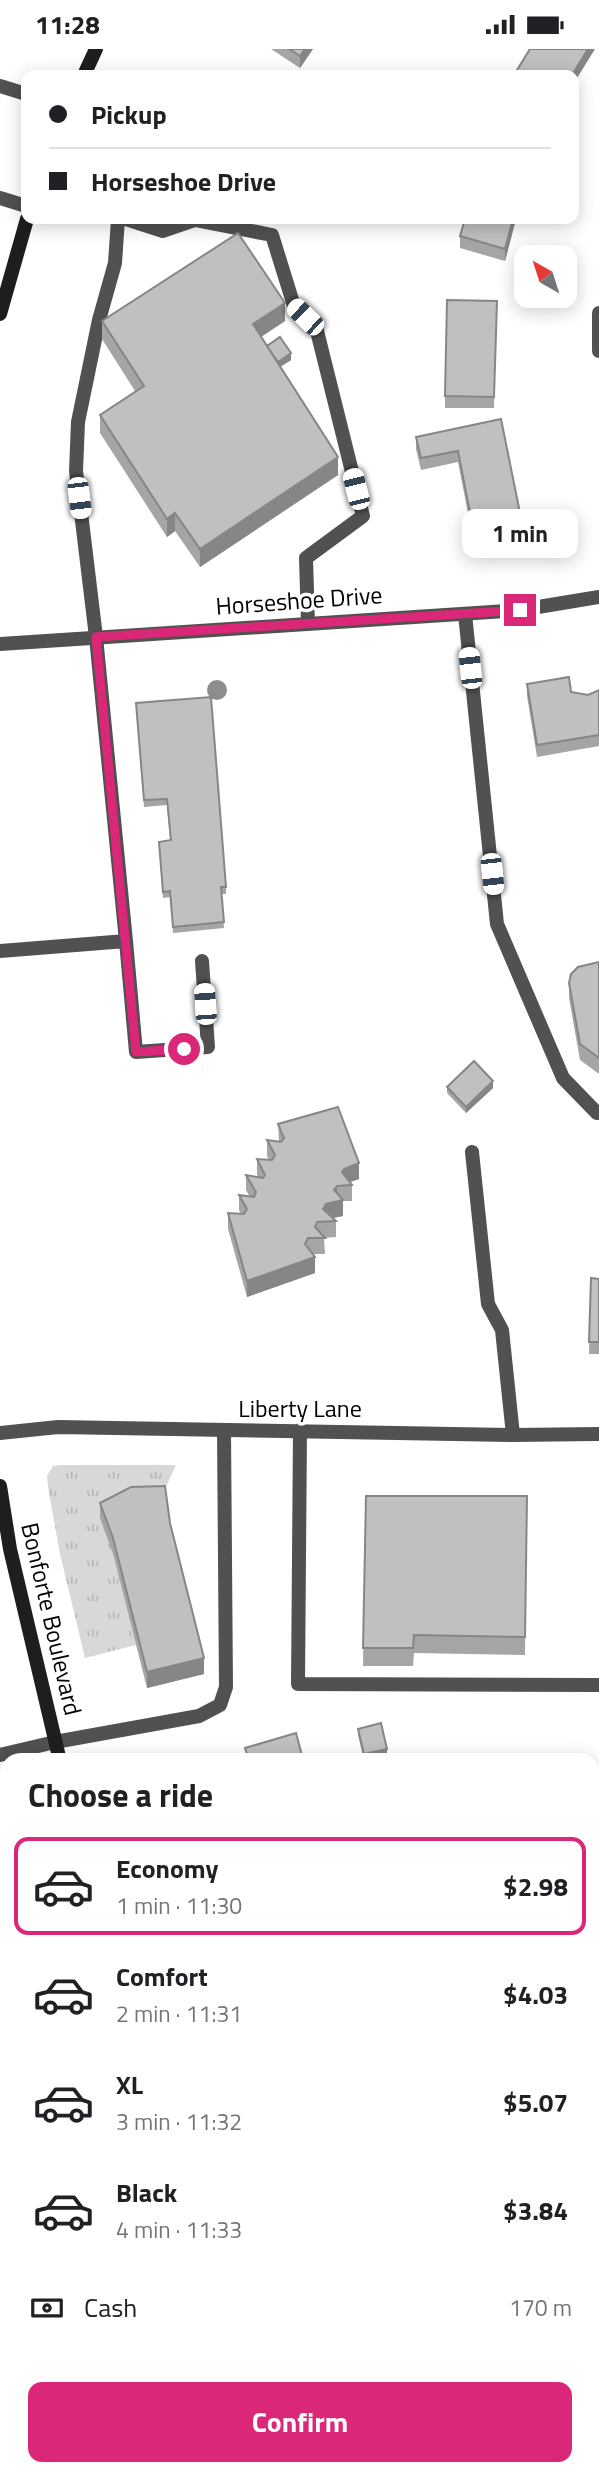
<!DOCTYPE html>
<html lang="en">
<head>
<meta charset="utf-8">
<style>
  :root { --surface:#fff; --page:#f2f2f2; --text:#202124; --muted:#757577; --line:#e0e0e0; --accent:#db2777 }
  body { margin:0; font-family:"Titillium Web",sans-serif; background:var(--page); color:var(--text); height:100vh; display:flex; flex-direction:column; font-size:26px; white-space:nowrap }
  * { box-sizing:border-box; margin:0 }
  p { font-size:23px; color:var(--muted) }
  .icon { flex:none; width:38px; height:38px; fill:none; stroke:currentColor; stroke-width:2; stroke-linecap:round; stroke-linejoin:round }
  .map { position:relative; flex:1; overflow:hidden }
  .drawer { position:absolute; left:0px; top:1704px; width:600px; height:723px; display:flex; flex-direction:column; background:var(--surface); border-radius:21px 21px 0 0; box-shadow:0 4px 18px #0003 }
  .drawer>* { flex:none }
  .banner { position:absolute; left:21px; top:21px; width:558px; height:154px; border-radius:14px; box-shadow:0 4px 18px #0003; display:grid; align-content:center; height:154px; padding:0 28px; background:var(--surface) }
  .needle { width:46px; rotate:321deg }
  .buttons { position:absolute; left:514px; top:196px; display:grid; gap:14px }
  .buttons a { display:grid; place-items:center; width:63px; height:63px; border-radius:14px; background:var(--surface); box-shadow:0 4px 18px #0003; font-size:35px }
  .end { position:absolute; width:32px; height:32px; margin:-16px; border:9px solid #db2777; background:#fff; box-shadow:0 0 0 4px #fff }
  .from { border-radius:50% }
  .bubble { position:absolute; height:49px; border-radius:14px; background:var(--surface); box-shadow:0 4px 18px #0003; font-size:23px; font-weight:700; line-height:49px; text-align:center }
  .car { position:absolute; width:21px; height:42px; margin:-21px -10px; border-radius:9px; box-shadow:0 0 5px 2px #0007; background:linear-gradient(#fff 24%,#345 0 40%,#fff 0 76%,#345 0 86%,#fff 0) }
  .banner b { display:flex; align-items:center; gap:24px; height:66px; font-size:26px }
  .banner b+b { border-top:2px solid var(--line) }
  .banner i { width:18px; height:18px; background:var(--text) }
  ul { padding:0; list-style:none }
  li { display:flex; align-items:center; gap:21px; height:98px; margin:0 14px 10px; padding:0 14px; border:4px solid transparent; border-radius:14px }
  li div { flex:1 }
  li b { display:block; font-size:26px }
  li em { font-style:normal; font-weight:700 }
  li.selected { border-color:var(--accent) }
  li>.icon { width:63px; height:63px; stroke-width:1.5 }
  h2 { padding:0 28px; font-size:32px; line-height:84px }
  .pay { display:flex; align-items:center; gap:18px; height:77px; padding:0 28px; font-size:26px }
  .pay p { margin-inline-start:auto }
  .primary-button { display:flex; gap:14px; margin-top:auto; padding:14px 28px }
  .primary-button a { flex:1; height:80px; border-radius:14px; background:var(--accent); color:#fff; font-size:28px; font-weight:700; line-height:80px; text-align:center }
  .status { display:flex; justify-content:space-between; align-items:center; height:49px; padding:0 35px; background:var(--surface); direction:ltr }
  .status svg { height:19px; fill:currentColor }
  .map>svg:first-child { display:block }
  .grass { fill:url(#grass-tufts) }
  .lines { fill:none; stroke-linecap:round; stroke-linejoin:round }
  .lane { stroke:#515151; stroke-width:14 }
  .street { stroke:#515151; stroke-width:14 }
  .secondary { stroke:#1e1e1e; stroke-width:14 }
  .tree { fill:#8d8d8d }
  .wall { fill:#a5a5a5 }
  .shaded-wall { fill:#868686 }
  .building { fill:#c0c0c0; stroke:#868686; stroke-width:2 }
  .route { stroke:#db2777; stroke-width:9 }
  .labels { text-anchor:middle; stroke-width:7; stroke-linejoin:round; paint-order:stroke }
  .street-label { font-size:24px; fill:#000; stroke:#fff }
</style>
</head>
<body>
<div class="status"><b>11:28</b><svg viewBox="0 0 49 12"><path d="M0 12V9h3v3zM5 12V6h3v6zM10 12V3h3v9zM15 12V0h3v12zM26 1h20v11H26zM47 4h2v5h-2z"/></svg></div>
<div class="map">
<svg width="599" height="2427" viewBox="0 0 599 2427">
  <defs>
    <pattern id="grass-tufts" width="24" height="20" patternUnits="userSpaceOnUse" patternTransform="scale(1.75)"><rect width="24" height="20" fill="#d8d8d8"/><path d="M3 7l-1-3M5 7V3M7 7l1-3M15 17l-1-3M17 17v-4M19 17l1-3" fill="none" stroke="#b8b8b8"/></pattern>
  </defs>
  <rect width="100%" height="100%" fill="#fff"/>
  <path class="grass" d="M 60,1416 L 176,1416 L 159,1453 L 113,1505 L 136,1596 L 85,1609 L 60,1505 L 48,1438 L 47,1427 L 53,1417 Z
    M 7,1735 L 7,1837 L 0,1839 L 0,1736 Z
    M 7,1973 L 7,2420 L 113,2420 L 113,2427 L 0,2427 L 0,1975 Z"/>
  <g class="lines">
    <path class="lane" d="M 0,37 L 26,45
      M 0,149 L 26,157
      M 126,170 L 163,182 L 195,171 L 272,186 L 294,257 L 316,278 L 363,467 L 306,509 L 308,575
      M 465,565 L 497,875 L 563,1029 L 597,1064
      M 126,892 L 136,1003 L 208,998 L 202,912
      M 0,902 L 126,892 L 96,588 L 76,422 L 78,373 L 99,271 L 115,214 L 118,170
      M 472,1103 L 488,1255 L 502,1281 L 513,1386
      M 300,1381 L 298,1635 L 599,1636
      M 0,1706 L 55,1693 L 199,1667 L 220,1656 L 226,1638 L 224,1382
      M 0,1876 L 7,1874"/>
    <path class="street" d="M 599,264 L 599,302
      M 0,595 L 520,561 L 599,548
      M 0,1384 L 58,1378 L 513,1386 L 599,1385"/>
    <path class="secondary" d="M 84,26 L 96,0
      M 0,265 L 27,170
      M 0,1437 L 10,1500 L 60,1712
      M 161,2427 L 161,2420"/>
  </g>
  <circle class="tree" cx="217" cy="641" r="10"/>
  <path class="wall" d="M 271,0 L 313,0 L 300,19 Z
    M 516,170 L 505,212 L 460,199 L 460,187 Z
    M 497,252 L 494,359 L 445,359 L 445,347 Z
    M 102,272 L 285,272 L 261,288 L 267,297 L 291,311 L 280,318 L 338,426 L 200,518 L 175,482 L 167,488 L 100,384 L 100,366 L 135,342 L 102,290 Z
    M 501,370 L 521,480 L 473,490 L 458,413 L 421,421 L 416,400 L 416,388 Z
    M 527,635 L 588,646 L 599,641 L 599,697 L 537,708 L 527,647 Z
    M 136,654 L 226,838 L 226,845 L 222,845 L 224,879 L 173,884 L 170,848 L 163,849 L 159,799 L 170,791 L 167,756 L 144,758 Z
    M 599,913 L 599,1025 L 580,1011 L 569,949 L 569,934 Z
    M 447,1038 L 493,1039 L 466,1064 L 447,1044 Z
    M 278,1075 L 359,1130 L 350,1133 L 352,1136 L 352,1152 L 343,1152 L 343,1167 L 333,1169 L 336,1172 L 336,1188 L 324,1189 L 325,1205 L 313,1205 L 315,1224 L 247,1248 L 228,1180 L 228,1164 L 241,1165 L 239,1161 L 239,1146 L 250,1148 L 246,1141 L 246,1126 L 258,1128 L 257,1126 L 257,1110 L 269,1111 L 267,1107 L 267,1091 L 279,1093 Z
    M 591,1229 L 599,1230 L 599,1305 L 589,1305 Z
    M 366,1447 L 527,1447 L 525,1606 L 414,1604 L 413,1617 L 363,1617 Z
    M 100,1454 L 170,1474 L 204,1625 L 147,1639 L 113,1505 L 100,1469 Z
    M 358,1680 L 387,1706 L 364,1712 L 358,1686 Z
    M 593,1758 L 599,1768 L 599,1891 L 593,1882 Z
    M 536,2420 L 536,2427 L 424,2427 Z"/>
  <path class="shaded-wall" d="M 305,0 L 313,0 L 300,19 L 300,7 Z
    M 588,0 L 595,0 L 574,34 L 574,26 L 572,26 Z
    M 513,170 L 516,170 L 505,212 L 505,200 Z
    M 285,254 L 285,272 L 253,293 L 253,275 Z
    M 291,304 L 291,311 L 277,320 L 277,314 Z
    M 338,408 L 338,426 L 200,518 L 200,500 Z
    M 175,464 L 175,482 L 167,488 L 167,470 Z
    M 521,469 L 521,480 L 473,490 L 473,479 Z
    M 493,1032 L 493,1039 L 466,1064 L 466,1058 Z
    M 359,1114 L 359,1130 L 344,1135 L 342,1123 L 344,1120 Z
    M 337,1137 L 337,1153 L 343,1151 L 343,1167 L 326,1170 L 323,1160 Z
    M 315,1208 L 315,1224 L 247,1248 L 247,1232 Z
    M 204,1609 L 204,1625 L 147,1639 L 147,1623 Z
    M 387,1700 L 387,1706 L 364,1712 L 364,1705 Z
    M 7,1946 L 7,1964 L 0,1966 L 0,1948 Z
    M 599,2075 L 599,2087 L 593,2094 L 593,2083 Z
    M 599,2375 L 599,2382 L 593,2385 L 593,2378 Z"/>
  <path class="building" d="M 289,0 L 305,0 L 300,7 Z
    M 530,0 L 588,0 L 572,26 L 514,26 Z
    M 465,170 L 513,170 L 505,200 L 460,187 Z
    M 238,184 L 285,254 L 253,275 L 338,408 L 200,500 L 175,464 L 167,470 L 100,366 L 144,337 L 102,272 Z
    M 447,251 L 497,252 L 494,348 L 445,347 Z
    M 280,288 L 291,304 L 278,313 L 267,297 Z
    M 501,370 L 521,469 L 473,479 L 458,402 L 421,409 L 416,388 Z
    M 569,628 L 571,643 L 588,646 L 599,641 L 599,686 L 537,696 L 527,635 Z
    M 211,648 L 226,838 L 221,838 L 224,873 L 173,878 L 170,842 L 163,843 L 159,793 L 171,791 L 167,750 L 144,751 L 136,654 Z
    M 599,913 L 599,1009 L 580,995 L 569,934 L 571,925 L 578,918 Z
    M 474,1012 L 493,1032 L 466,1058 L 447,1038 Z
    M 338,1058 L 359,1114 L 344,1120 L 342,1123 L 352,1136 L 337,1137 L 334,1141 L 343,1151 L 326,1155 L 323,1160 L 336,1172 L 317,1173 L 315,1178 L 325,1189 L 308,1189 L 305,1195 L 315,1208 L 247,1232 L 228,1164 L 244,1165 L 247,1160 L 239,1146 L 254,1148 L 256,1143 L 246,1126 L 263,1129 L 265,1126 L 257,1110 L 272,1111 L 275,1106 L 267,1091 L 281,1093 L 284,1089 L 278,1075 Z
    M 591,1229 L 599,1230 L 599,1293 L 589,1293 Z
    M 165,1437 L 170,1474 L 204,1609 L 147,1623 L 113,1489 L 100,1454 L 131,1438 Z
    M 366,1447 L 527,1447 L 525,1588 L 414,1586 L 413,1599 L 363,1599 Z
    M 381,1674 L 387,1700 L 364,1705 L 358,1680 Z
    M 296,1684 L 303,1710 L 297,1712 L 249,1712 L 245,1699 Z
    M 593,1758 L 599,1768 L 599,1875 L 593,1866 Z
    M 0,1899 L 7,1927 L 7,1946 L 0,1948 Z
    M 599,1986 L 599,2075 L 593,2083 L 593,1994 Z
    M 596,2346 L 599,2351 L 599,2375 L 593,2378 L 593,2347 Z
    M 599,2398 L 599,2427 L 556,2427 L 555,2425 L 562,2420 L 593,2420 L 593,2402 Z
    M 292,2420 L 368,2420 L 368,2427 L 293,2427 Z
    M 424,2420 L 536,2420 L 536,2426 L 424,2427 Z"/>
  <g class="lines">
    <path class="route" d="M 184,1000 L 136,1003 L 96,588 L 520,561"/>
  </g>
  <g class="labels">
    <g class="street-label">
      <text transform="translate(299 552) rotate(-4)" y="8">Horseshoe Drive</text>
      <text x="300" y="1368">Liberty Lane</text>
      <text transform="translate(51 1570) rotate(77)" y="8">Bonforte Boulevard</text>
    </g>
  </g>
</svg>
<div class="buttons">
<a><svg class="needle" viewBox="-14 -14 28 28"><path d="M0-13l5 13h-10z" fill="#e53935"/><path d="M0 13l5-13h-10z" fill="#757577"/></svg></a>
</div>
<i class="end from" style="left:184px;top:1000px"></i>
<i class="end" style="left:520px;top:561px"></i>
<div class="bubble" style="left:462px;top:460px;width:116px">1 min</div>
<i class="car" style="left:305px;top:268px;rotate:314deg"></i>
<i class="car" style="left:356px;top:440px;rotate:346deg"></i>
<i class="car" style="left:79px;top:449px;rotate:173deg"></i>
<i class="car" style="left:470px;top:619px;rotate:354deg"></i>
<i class="car" style="left:492px;top:825px;rotate:174deg"></i>
<i class="car" style="left:205px;top:955px;rotate:356deg"></i>
<div class="banner">
<b><i class="from"></i>Pickup</b>
<b><i></i>Horseshoe Drive</b>
</div>
<section class="drawer">
<h2>Choose a ride</h2>
<ul>
<li class="selected"><svg class="icon" aria-label="car" viewBox="0 0 24 24"><path d="M5 17H2v-5l4-1 3-4h7l3 4 3 1v5h-3M9 17h6M6 11h13"/><circle cx="7" cy="17" r="2"/><circle cx="17" cy="17" r="2"/></svg><div><b>Economy</b><p>1 min · 11:30</p></div><em>$2.98</em></li>
<li><svg class="icon" aria-label="car" viewBox="0 0 24 24"><path d="M5 17H2v-5l4-1 3-4h7l3 4 3 1v5h-3M9 17h6M6 11h13"/><circle cx="7" cy="17" r="2"/><circle cx="17" cy="17" r="2"/></svg><div><b>Comfort</b><p>2 min · 11:31</p></div><em>$4.03</em></li>
<li><svg class="icon" aria-label="car" viewBox="0 0 24 24"><path d="M5 17H2v-5l4-1 3-4h7l3 4 3 1v5h-3M9 17h6M6 11h13"/><circle cx="7" cy="17" r="2"/><circle cx="17" cy="17" r="2"/></svg><div><b>XL</b><p>3 min · 11:32</p></div><em>$5.07</em></li>
<li><svg class="icon" aria-label="car" viewBox="0 0 24 24"><path d="M5 17H2v-5l4-1 3-4h7l3 4 3 1v5h-3M9 17h6M6 11h13"/><circle cx="7" cy="17" r="2"/><circle cx="17" cy="17" r="2"/></svg><div><b>Black</b><p>4 min · 11:33</p></div><em>$3.84</em></li>
</ul>
<div class="pay"><svg class="icon" aria-label="cash" viewBox="0 0 24 24"><path d="M3 7h18v10H3z"/><circle cx="12" cy="12" r="2"/></svg>Cash<p>170 m</p></div>
<div class="primary-button"><a>Confirm</a></div>
</section>
</div>
</body>
</html>
